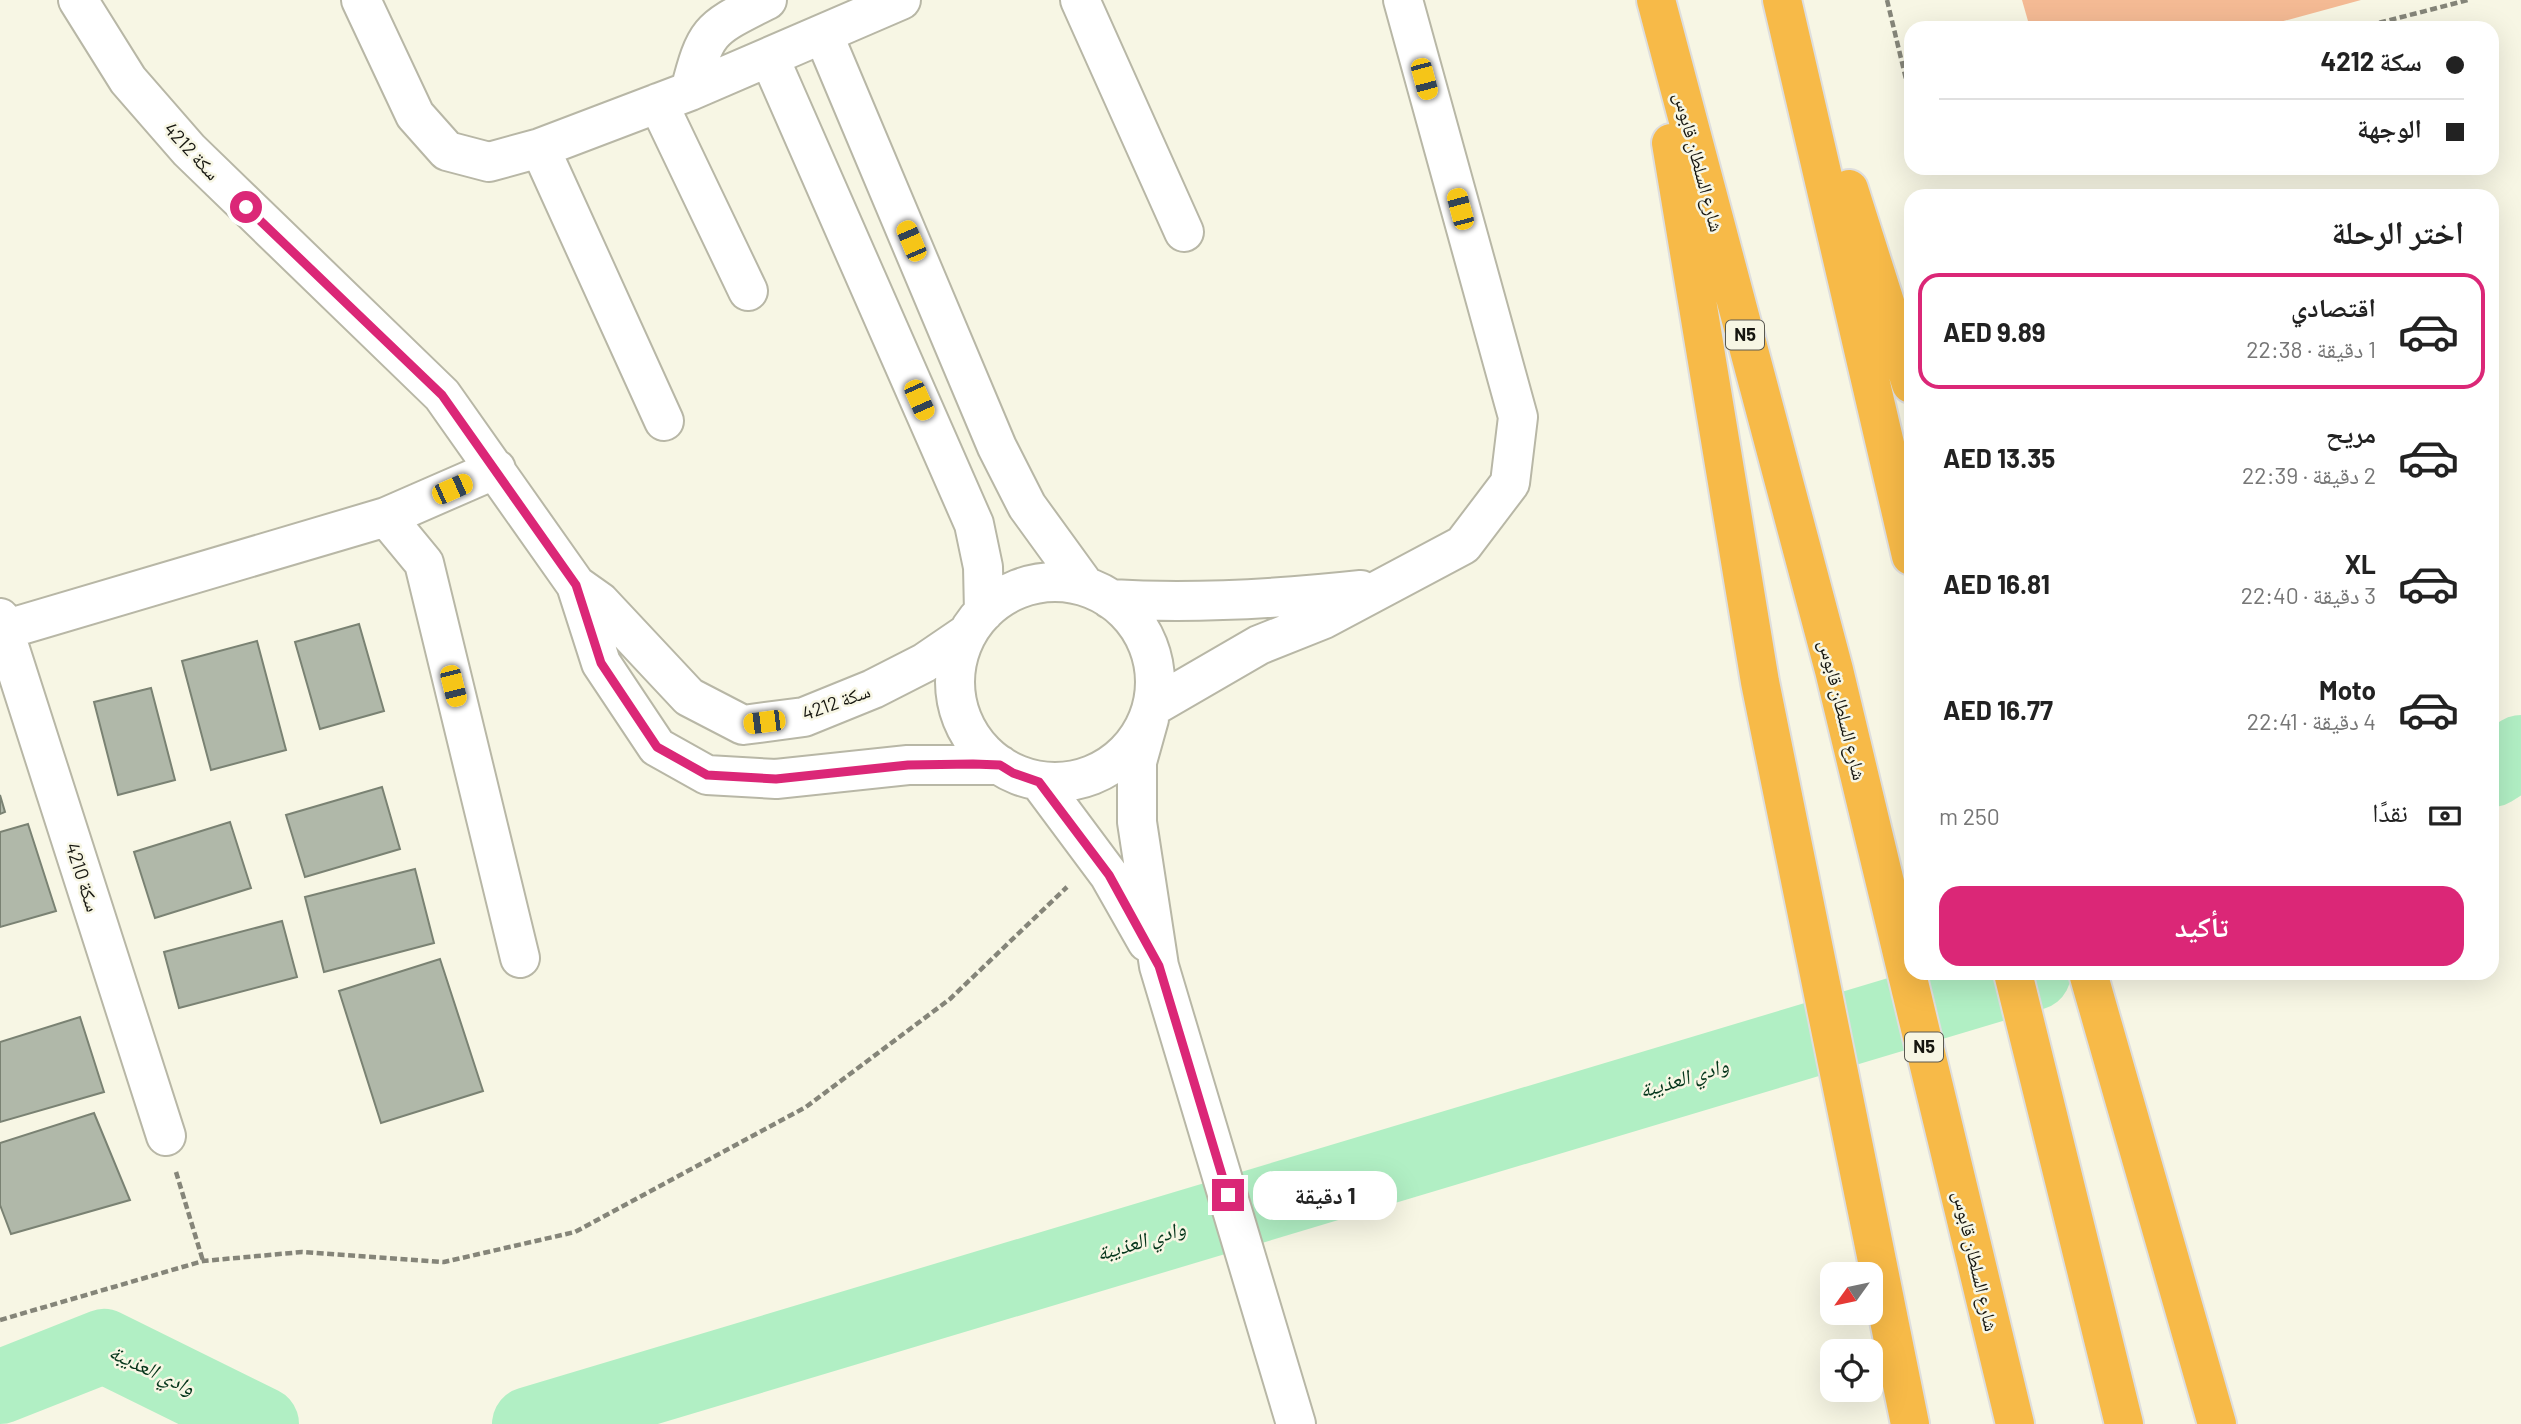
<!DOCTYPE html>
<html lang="ar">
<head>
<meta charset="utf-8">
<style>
  :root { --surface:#fff; --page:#f2f2f2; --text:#222; --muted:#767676; --line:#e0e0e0; --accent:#db2777 }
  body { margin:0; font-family:Barlow,"Noto Naskh Arabic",sans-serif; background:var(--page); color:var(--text); direction:rtl; height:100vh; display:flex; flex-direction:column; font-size:26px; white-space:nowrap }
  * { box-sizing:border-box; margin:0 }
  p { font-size:23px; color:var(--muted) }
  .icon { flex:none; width:38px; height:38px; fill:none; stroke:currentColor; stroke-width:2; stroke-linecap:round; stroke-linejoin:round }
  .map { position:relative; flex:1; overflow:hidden; direction:ltr }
  .details { position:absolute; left:1904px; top:189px; width:595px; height:791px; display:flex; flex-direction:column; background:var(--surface); border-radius:21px; box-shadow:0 7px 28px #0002; direction:rtl }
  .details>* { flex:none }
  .guide { position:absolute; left:1904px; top:21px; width:595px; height:154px; border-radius:21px; box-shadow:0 7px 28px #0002; direction:rtl; display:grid; align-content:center; height:154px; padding:0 35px; background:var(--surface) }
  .needle { width:46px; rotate:237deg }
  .tools { position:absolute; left:1820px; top:1262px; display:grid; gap:14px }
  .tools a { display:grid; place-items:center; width:63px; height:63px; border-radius:14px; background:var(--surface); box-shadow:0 7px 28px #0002; font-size:35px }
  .end { position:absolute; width:32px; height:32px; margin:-16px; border:9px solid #db2777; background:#fff; box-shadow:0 0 0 4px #fff }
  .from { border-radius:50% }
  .bubble { position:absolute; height:49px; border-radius:21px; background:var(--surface); box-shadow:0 7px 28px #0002; font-size:23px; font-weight:700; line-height:49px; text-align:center; direction:rtl }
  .car { position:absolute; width:21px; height:42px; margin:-21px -10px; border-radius:9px; box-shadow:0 0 5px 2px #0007; background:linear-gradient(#f5c518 24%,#345 0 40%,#f5c518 0 76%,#345 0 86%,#f5c518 0) }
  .guide b { display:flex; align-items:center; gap:24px; height:66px; font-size:26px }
  .guide b+b { border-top:2px solid var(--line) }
  .guide i { width:18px; height:18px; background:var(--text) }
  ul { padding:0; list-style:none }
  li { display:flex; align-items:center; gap:21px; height:116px; margin:0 14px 10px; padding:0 21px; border:4px solid transparent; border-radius:21px }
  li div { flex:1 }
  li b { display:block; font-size:26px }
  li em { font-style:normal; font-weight:700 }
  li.active { border-color:var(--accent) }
  li>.icon { width:63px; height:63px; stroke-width:1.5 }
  h2 { padding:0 35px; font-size:32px; line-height:84px }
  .pay { display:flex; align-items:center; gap:18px; height:77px; padding:0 35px; font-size:26px }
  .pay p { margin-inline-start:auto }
  .button { display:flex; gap:14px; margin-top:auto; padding:14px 35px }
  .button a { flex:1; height:80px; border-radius:21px; background:var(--accent); color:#fff; font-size:28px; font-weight:700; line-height:80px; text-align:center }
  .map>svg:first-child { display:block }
  .green { fill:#f4ba94 }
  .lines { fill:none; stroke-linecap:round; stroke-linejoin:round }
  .river { stroke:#b1efc4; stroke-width:74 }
  .building { fill:#b0b8a9; stroke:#7a8273; stroke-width:2 }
  .minor-casing { stroke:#b8b7a6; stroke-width:42 }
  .highway-casing { stroke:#dedede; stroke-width:42 }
  .path { stroke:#858579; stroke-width:4.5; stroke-dasharray:7 3.5; stroke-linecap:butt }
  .minor { stroke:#fff; stroke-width:38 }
  .highway { stroke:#f7ba48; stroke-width:38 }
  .route { stroke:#db2777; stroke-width:9 }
  .labels { text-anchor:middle; stroke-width:5; stroke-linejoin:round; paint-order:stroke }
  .shield { fill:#f7f6e4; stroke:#5a5950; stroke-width:2 }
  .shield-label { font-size:18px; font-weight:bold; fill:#161610 }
  .street-label { font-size:19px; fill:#161610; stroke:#f7f6e4 }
  .water-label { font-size:21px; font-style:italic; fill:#04351a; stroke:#f7f6e4 }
</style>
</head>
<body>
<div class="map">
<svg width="2521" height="1424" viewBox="0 0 2521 1424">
  <rect width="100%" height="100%" fill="#f7f6e4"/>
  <path class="green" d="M 2022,0 L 2361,0 L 2258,28 L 2030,28 Z"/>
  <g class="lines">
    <path class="river" d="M 2492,770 L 2521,752
      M 0,1387 L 104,1346 L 262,1424
      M 529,1424 L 2034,973"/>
  </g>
  <path class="building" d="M 359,624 L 384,711 L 320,729 L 295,642 Z
    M 257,641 L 286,750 L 211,770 L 182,661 Z
    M 151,688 L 175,780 L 118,795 L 94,702 Z
    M 382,787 L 400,849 L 305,877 L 286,815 Z
    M 0,795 L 5,812 L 0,814 Z
    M 230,822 L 251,888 L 155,918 L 134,852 Z
    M 28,824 L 56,911 L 0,927 L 0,832 Z
    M 415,869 L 434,943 L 324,972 L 305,897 Z
    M 282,921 L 297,977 L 179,1008 L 164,952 Z
    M 440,959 L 483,1091 L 381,1123 L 339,991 Z
    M 80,1017 L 104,1092 L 0,1122 L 0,1042 Z
    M 94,1113 L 130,1200 L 11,1234 L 0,1205 L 0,1143 Z"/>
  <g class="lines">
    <g class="minor-casing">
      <path id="minor" d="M 78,0 L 128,80 L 189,150 L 442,395 L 576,585 L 601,663 L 657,747 L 707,775 L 776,779 L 908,765 L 1000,765
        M 361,0 L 415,115 L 447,151 L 489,162 L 540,148 L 690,91 L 901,0
        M 1080,0 L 1184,232
        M 824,36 L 997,447 L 1027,506 L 1085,586
        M 770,59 L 974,524 L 983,567 L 984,612
        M 690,91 C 706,28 710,29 767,0
        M 658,103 L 748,291
        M 540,148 L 664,421
        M 386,517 L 496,469
        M955 682a100 100 0 1 1 200 0a100 100 0 1 1-200 0Z
        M 576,585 L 600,602 L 689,697 L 743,725 L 804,717 L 873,689 L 924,663 L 968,633
        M 1110,599 C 1193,604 1278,599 1361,590
        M 0,618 L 166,1136
        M 4,630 L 386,517 L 424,563 L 520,958
        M 1152,707 L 1259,645 L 1324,619 L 1463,545 L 1510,483 L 1518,417 L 1403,0
        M 1149,719 L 1137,762 L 1137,822 L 1159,966 L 1296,1424
        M 1039,781 L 1109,875 L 1147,942"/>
    </g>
    <g class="highway-casing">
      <path id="highway" d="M 1656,0 L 1834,670 L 2015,1424
        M 1782,0 L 1911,556
        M 1671,143 L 1760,682 L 1910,1424
        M 1849,189 L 1911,384
        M 2013,973 L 2124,1424
        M 2088,973 L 2217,1424"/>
    </g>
    <path class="path" d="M 1887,0 L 1911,100
      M 2359,28 L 2468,0
      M 176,1172 L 203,1261
      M 0,1320 L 203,1261 L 302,1252 L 444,1262 L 575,1232 L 806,1107 L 950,999 L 1067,887"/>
    <use href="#minor" class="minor"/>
    <use href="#highway" class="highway"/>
  </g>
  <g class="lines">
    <path class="route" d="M 246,207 L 442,395 L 576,585 L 601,663 L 657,747 L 707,775 L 776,779 L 908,765 L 973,764 L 1000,765 L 1013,773 L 1039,782 L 1109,875 L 1159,966 L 1228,1195"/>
  </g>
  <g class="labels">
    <g class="shield">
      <rect x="1726" y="320.5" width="38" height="29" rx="5"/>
      <rect x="1905" y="1032.5" width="38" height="29" rx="5"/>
    </g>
    <g class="shield-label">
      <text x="1745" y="341">N5</text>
      <text x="1924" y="1053">N5</text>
    </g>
    <g class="street-label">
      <text transform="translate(192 151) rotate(47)" y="7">سكة 4212</text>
      <text transform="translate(1699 162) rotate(75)" y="7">شارع السلطان قابوس</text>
      <text transform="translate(836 702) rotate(-20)" y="7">سكة 4212</text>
      <text transform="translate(1843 710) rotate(76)" y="7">شارع السلطان قابوس</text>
      <text transform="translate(83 877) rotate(72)" y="7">سكة 4210</text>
      <text transform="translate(1976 1261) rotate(77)" y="7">شارع السلطان قابوس</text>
    </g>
    <g class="water-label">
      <text transform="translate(1684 1078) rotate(-17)" y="7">وادي العذيبة</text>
      <text transform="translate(1141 1241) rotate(-17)" y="7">وادي العذيبة</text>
      <text transform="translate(152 1370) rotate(25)" y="7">وادي العذيبة</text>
    </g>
  </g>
</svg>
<div class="tools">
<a><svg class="needle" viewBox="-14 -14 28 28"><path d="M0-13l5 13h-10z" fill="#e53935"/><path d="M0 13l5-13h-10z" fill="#767676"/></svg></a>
<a><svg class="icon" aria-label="locate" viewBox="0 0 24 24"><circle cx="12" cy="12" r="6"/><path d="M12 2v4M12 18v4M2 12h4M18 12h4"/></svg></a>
</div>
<i class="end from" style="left:246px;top:207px"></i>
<i class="end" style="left:1228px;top:1195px"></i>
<div class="bubble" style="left:1253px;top:1171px;width:144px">1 دقيقة</div>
<i class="car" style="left:1424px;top:79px;rotate:165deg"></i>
<i class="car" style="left:1460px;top:209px;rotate:345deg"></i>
<i class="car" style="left:911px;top:241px;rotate:337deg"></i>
<i class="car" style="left:919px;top:400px;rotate:156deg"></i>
<i class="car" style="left:452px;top:489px;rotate:66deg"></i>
<i class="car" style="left:453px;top:686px;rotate:166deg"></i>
<i class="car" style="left:764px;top:722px;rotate:263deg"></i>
<div class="guide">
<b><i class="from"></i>سكة 4212</b>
<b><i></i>الوجهة</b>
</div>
<section class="details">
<h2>اختر الرحلة</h2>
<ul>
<li class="active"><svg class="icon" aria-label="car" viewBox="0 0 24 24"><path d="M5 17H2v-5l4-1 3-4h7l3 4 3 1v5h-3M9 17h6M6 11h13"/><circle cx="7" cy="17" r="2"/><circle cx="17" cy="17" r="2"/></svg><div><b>اقتصادي</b><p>1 دقيقة · 22:38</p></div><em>AED 9.89</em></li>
<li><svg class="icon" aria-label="car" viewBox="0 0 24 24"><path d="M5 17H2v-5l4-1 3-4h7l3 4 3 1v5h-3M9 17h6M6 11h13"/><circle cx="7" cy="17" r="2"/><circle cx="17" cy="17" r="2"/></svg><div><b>مريح</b><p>2 دقيقة · 22:39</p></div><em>AED 13.35</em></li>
<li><svg class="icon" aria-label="car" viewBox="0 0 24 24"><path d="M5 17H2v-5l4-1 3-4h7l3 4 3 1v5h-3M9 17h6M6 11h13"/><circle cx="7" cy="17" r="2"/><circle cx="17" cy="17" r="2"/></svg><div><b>XL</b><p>3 دقيقة · 22:40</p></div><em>AED 16.81</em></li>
<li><svg class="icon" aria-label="car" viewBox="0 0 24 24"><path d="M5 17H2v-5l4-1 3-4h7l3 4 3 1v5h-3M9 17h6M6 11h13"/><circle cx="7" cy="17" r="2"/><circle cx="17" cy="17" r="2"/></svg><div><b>Moto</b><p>4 دقيقة · 22:41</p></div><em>AED 16.77</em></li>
</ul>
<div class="pay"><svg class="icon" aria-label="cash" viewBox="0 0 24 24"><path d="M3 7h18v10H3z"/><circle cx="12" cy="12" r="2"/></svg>نقدًا<p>250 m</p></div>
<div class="button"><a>تأكيد</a></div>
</section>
</div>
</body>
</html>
